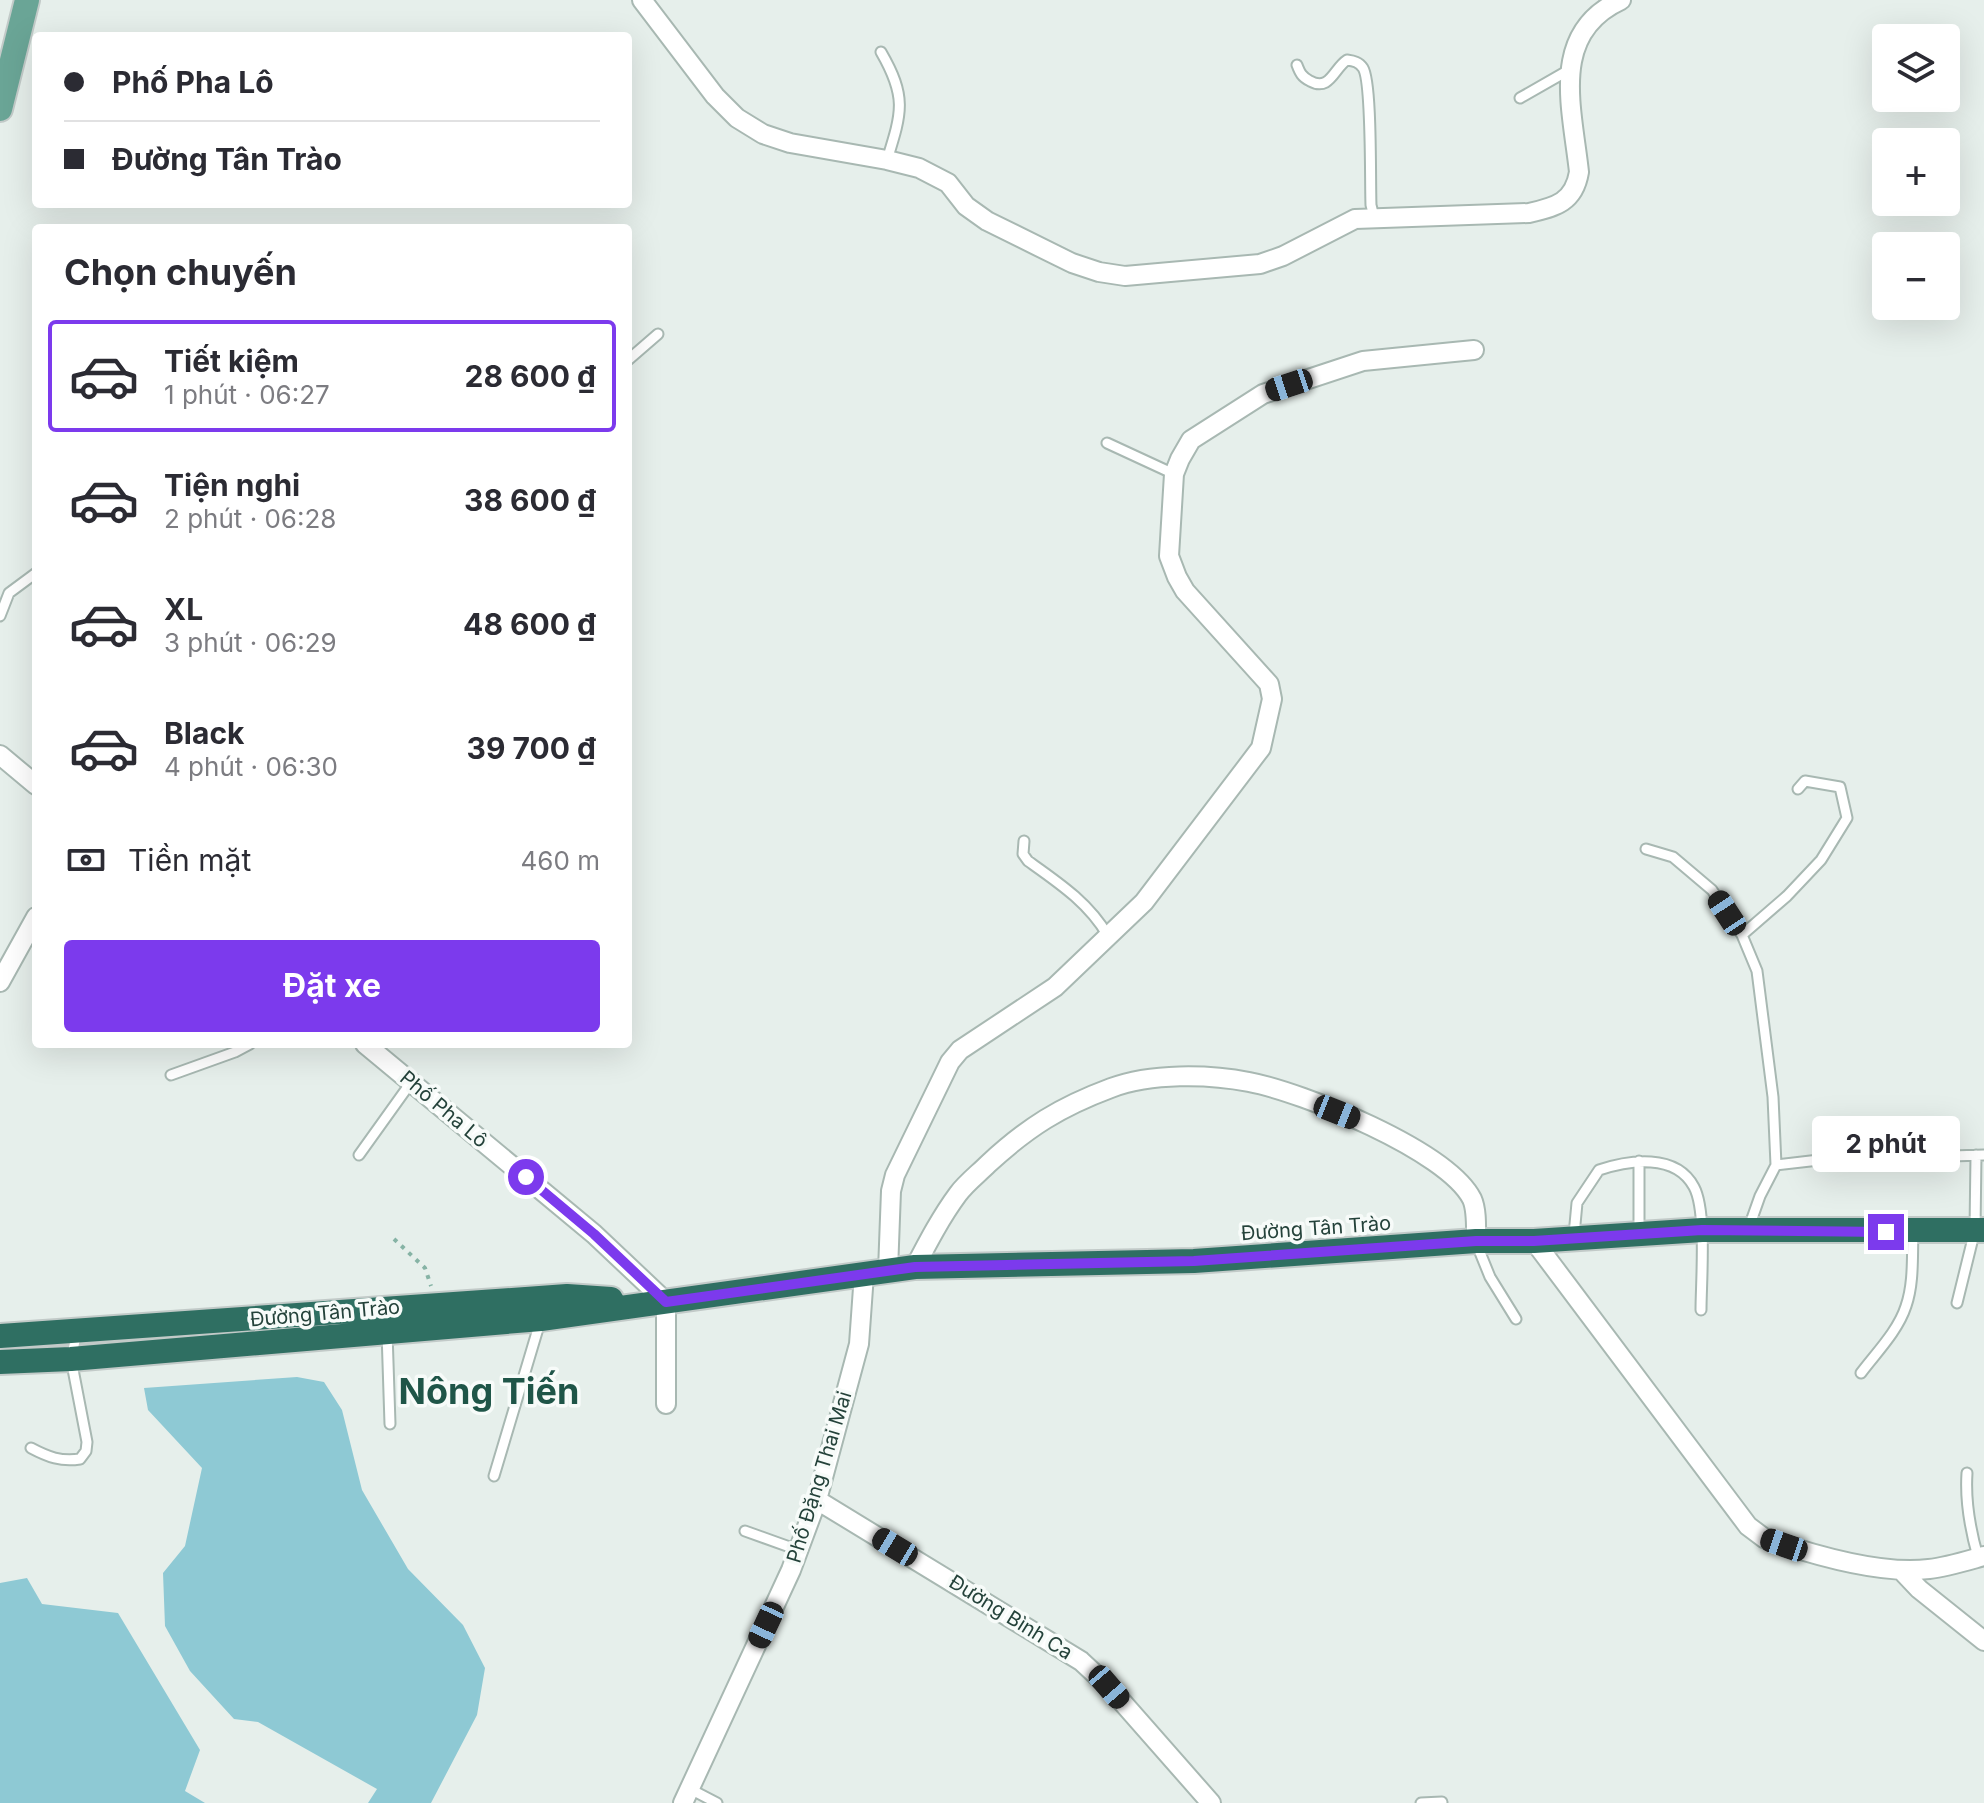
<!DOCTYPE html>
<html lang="vi">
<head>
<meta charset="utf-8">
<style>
  :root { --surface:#fff; --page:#f7f7f7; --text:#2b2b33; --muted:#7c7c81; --line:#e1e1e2; --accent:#7c3aed }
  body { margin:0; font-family:Inter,sans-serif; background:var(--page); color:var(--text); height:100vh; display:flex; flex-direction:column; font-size:30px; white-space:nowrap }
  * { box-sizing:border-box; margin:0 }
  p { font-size:26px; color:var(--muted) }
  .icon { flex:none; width:44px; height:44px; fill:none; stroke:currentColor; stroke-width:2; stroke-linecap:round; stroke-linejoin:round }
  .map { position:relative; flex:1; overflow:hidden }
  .panel { position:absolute; left:32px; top:224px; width:600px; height:824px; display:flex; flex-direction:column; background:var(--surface); border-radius:8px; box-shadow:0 8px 32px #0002 }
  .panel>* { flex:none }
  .top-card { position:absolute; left:32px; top:32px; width:600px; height:176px; border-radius:8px; box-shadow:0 8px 32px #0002; display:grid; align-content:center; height:176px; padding:0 32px; background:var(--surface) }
  .fabs { position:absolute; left:1872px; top:24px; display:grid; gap:16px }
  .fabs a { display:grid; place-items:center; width:88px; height:88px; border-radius:8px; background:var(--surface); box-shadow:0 8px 32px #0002; font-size:40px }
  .end { position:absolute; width:36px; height:36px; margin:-18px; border:10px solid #7c3aed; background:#fff; box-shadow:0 0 0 4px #fff }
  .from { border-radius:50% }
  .bubble { position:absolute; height:56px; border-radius:8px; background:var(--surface); box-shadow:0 8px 32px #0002; font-size:26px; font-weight:700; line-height:56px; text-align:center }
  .car { position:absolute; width:24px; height:48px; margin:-24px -12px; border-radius:10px; box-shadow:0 0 6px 2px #0007; background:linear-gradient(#222 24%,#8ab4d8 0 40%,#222 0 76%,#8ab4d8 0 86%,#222 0) }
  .top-card b { display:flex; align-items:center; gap:28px; height:76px; font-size:30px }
  .top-card b+b { border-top:2px solid var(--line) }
  .top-card i { width:20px; height:20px; background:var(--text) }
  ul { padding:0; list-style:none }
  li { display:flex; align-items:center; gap:24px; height:112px; margin:0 16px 12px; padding:0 16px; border:4px solid transparent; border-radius:8px }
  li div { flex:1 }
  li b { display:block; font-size:30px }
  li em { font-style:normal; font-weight:700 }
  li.active { border-color:var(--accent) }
  li>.icon { width:72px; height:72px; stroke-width:1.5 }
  h2 { padding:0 32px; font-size:36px; line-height:96px }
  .pay { display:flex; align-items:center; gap:20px; height:88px; padding:0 32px; font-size:30px }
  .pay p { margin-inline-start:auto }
  .action { display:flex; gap:16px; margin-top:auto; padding:16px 32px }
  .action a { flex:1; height:92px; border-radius:8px; background:var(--accent); color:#fff; font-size:32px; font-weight:700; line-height:92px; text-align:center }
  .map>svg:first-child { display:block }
  .water { fill:#8ec9d4 }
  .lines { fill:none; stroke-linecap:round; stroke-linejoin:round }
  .lane-casing { stroke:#a8b8b2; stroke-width:13 }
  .street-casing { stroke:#a8b8b2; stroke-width:22 }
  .primary-casing { stroke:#c2cac8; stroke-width:28 }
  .highway-casing { stroke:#c2cac8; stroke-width:28 }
  .path { stroke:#86b3a5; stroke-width:4; stroke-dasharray:4 6; stroke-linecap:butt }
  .lane { stroke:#fff; stroke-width:9 }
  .street { stroke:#fff; stroke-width:18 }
  .primary { stroke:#6aa596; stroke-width:24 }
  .highway { stroke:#2f6f62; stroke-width:24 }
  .route { stroke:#7c3aed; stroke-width:10 }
  .labels { text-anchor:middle; stroke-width:7; stroke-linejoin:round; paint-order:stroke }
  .street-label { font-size:20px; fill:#24423a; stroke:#f7fbf9 }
  .town-label { font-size:36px; font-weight:bold; fill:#1f5548; stroke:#f7fbf9 }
</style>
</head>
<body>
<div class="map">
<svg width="1984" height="1803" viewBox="0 0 1984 1803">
  <rect width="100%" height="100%" fill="#e6efeb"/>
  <path class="water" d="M 297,1377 L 324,1382 L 342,1410 L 362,1490 L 408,1569 L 463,1625 L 485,1668 L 477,1715 L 431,1803 L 368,1803 L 377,1789 L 258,1722 L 234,1719 L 190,1671 L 165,1626 L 163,1573 L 185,1546 L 202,1468 L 148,1410 L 144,1388 Z
    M 27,1578 L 42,1604 L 118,1613 L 200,1750 L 185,1791 L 205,1803 L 0,1803 L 0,1583 Z"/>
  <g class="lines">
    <g class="lane-casing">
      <path id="lane" d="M 881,52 C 907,97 902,112 887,160
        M 1297,65 C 1300,73 1302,77 1310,81 C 1330,92 1334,68 1347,60 C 1354,61 1359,62 1363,68 C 1372,82 1370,182 1371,205 L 1374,217
        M 1520,98 L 1569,70
        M 628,360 L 658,334
        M 1107,443 L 1174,474
        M 0,616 L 9,593 L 36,573
        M 1024,841 L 1023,854 L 1028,861 C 1059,883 1089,903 1108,936
        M 1646,849 L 1673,857 L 1712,890 L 1742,935 L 1757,971 L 1773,1097 L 1776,1165
        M 1742,935 L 1787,896 L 1821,860 L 1847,818 L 1840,787 L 1805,781 L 1798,789
        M 171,1075 L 235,1052 L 250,1044
        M 359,1155 L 412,1081
        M 1749,1227 L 1760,1196 L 1776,1165 L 1819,1160 L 1984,1155
        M 1639,1231 L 1639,1161
        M 1574,1235 L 1577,1203 L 1599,1170 C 1629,1160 1676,1153 1694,1187 C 1707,1211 1701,1282 1701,1310
        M 1477,1245 L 1490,1277 L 1516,1319
        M 1957,1303 L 1975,1230 L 1976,1155
        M 387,1332 L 390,1424
        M 1861,1373 C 1876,1353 1898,1331 1906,1306 C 1914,1283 1912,1256 1913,1232
        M 31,1448 C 48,1457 61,1462 80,1459 L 86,1451 L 87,1442 L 71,1359 L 77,1332
        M 1967,1473 C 1965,1503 1970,1529 1978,1557
        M 494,1476 L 540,1322
        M 745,1531 L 798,1550
        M 690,1789 L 717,1803
        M 1421,1803 L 1442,1802"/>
    </g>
    <g class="street-casing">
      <path id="street" d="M 642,0 L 715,96 L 737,118 L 763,134 L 790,143 L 887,160 L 919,168 L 948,183 L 966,206 L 987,221 L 1072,263 L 1099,272 L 1125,276 L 1260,264 L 1283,256 L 1355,219 L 1529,213 C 1556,207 1574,202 1579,172 C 1572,107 1549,33 1621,0
        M 0,755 L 36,785
        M 0,982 L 36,917
        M 365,1044 L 594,1234 L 666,1302 L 666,1404
        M 1534,1241 L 1748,1526 L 1764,1538 C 1810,1554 1881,1575 1929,1569 C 1947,1567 1966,1561 1984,1556
        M 915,1267 C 928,1242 941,1217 958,1194 C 966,1183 978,1174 988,1164 C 1028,1127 1060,1107 1111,1088 C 1151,1073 1208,1074 1249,1082 C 1302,1092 1447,1150 1472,1199 C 1477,1210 1476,1228 1476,1241
        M 888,1271 L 891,1191 L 895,1175 L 950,1062 L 960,1050 L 1055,987 L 1144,902 L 1261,748 L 1272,699 L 1269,684 L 1185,591 L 1177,577 L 1169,556 L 1174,474 L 1180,459 L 1191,440 L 1263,394 L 1363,361 L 1474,350
        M 817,1500 L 1081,1661 L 1109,1687 L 1211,1803
        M 1901,1570 L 1919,1589 L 1984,1641
        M 683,1803 L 791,1570 L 817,1500 L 859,1344 L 864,1274"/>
    </g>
    <g class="primary-casing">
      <path id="primary" d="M 0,109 L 27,0"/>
    </g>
    <g class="highway-casing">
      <path id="highway" d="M 0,1336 L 567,1296 L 611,1299
        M 0,1362 L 71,1359 L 541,1319 L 915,1267 L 1194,1261 L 1476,1241 L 1534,1241 L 1702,1230 L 1984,1230"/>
    </g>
    <path class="path" d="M 394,1239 L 425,1268 L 431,1286"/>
    <use href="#lane" class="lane"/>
    <use href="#street" class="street"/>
    <use href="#primary" class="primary"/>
    <use href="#highway" class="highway"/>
  </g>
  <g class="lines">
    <path class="route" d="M 526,1177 L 594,1234 L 666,1302 L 915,1267 L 1194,1261 L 1476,1241 L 1534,1241 L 1702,1230 L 1886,1232"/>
  </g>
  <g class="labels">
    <g class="street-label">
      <text transform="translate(444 1109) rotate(40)" y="7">Phố Pha Lô</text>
      <text transform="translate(1316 1228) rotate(-4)" y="7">Đường Tân Trào</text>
      <text transform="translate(325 1313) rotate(-5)" y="7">Đường Tân Trào</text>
      <text transform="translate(819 1477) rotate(-73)" y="7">Phố Đặng Thai Mai</text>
      <text transform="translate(1011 1617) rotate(32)" y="7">Đường Bình Ca</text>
    </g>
    <g class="town-label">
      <text x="489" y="1404">Nông Tiến</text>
    </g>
  </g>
</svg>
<div class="fabs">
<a><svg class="icon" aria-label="layers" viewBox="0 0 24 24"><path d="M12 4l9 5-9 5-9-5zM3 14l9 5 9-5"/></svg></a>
<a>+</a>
<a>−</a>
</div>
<i class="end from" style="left:526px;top:1177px"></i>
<i class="end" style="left:1886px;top:1232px"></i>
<div class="bubble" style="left:1812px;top:1116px;width:148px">2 phút</div>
<i class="car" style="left:1289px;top:385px;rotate:252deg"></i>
<i class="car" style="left:1727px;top:913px;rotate:327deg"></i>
<i class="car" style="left:1337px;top:1112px;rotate:112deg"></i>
<i class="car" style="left:1784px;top:1545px;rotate:289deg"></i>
<i class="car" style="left:895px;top:1547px;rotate:301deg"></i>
<i class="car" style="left:766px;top:1625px;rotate:205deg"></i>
<i class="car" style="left:1109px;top:1687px;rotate:139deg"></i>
<div class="top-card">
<b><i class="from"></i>Phố Pha Lô</b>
<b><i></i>Đường Tân Trào</b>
</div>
<section class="panel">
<h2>Chọn chuyến</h2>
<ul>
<li class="active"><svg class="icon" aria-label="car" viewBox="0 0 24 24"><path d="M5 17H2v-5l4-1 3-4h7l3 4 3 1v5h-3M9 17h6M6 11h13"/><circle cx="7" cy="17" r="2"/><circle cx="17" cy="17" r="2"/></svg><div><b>Tiết kiệm</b><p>1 phút · 06:27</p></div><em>28 600 ₫</em></li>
<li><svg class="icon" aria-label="car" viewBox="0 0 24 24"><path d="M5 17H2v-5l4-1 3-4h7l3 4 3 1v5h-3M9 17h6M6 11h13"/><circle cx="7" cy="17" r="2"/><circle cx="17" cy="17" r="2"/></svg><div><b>Tiện nghi</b><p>2 phút · 06:28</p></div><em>38 600 ₫</em></li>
<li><svg class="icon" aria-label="car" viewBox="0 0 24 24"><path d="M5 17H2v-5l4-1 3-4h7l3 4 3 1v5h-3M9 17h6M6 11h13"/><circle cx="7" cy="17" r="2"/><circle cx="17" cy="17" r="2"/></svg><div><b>XL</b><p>3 phút · 06:29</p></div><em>48 600 ₫</em></li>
<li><svg class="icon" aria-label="car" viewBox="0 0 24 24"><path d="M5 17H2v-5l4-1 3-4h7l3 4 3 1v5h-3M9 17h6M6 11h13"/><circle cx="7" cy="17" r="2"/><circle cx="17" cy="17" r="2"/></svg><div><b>Black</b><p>4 phút · 06:30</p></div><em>39 700 ₫</em></li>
</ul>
<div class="pay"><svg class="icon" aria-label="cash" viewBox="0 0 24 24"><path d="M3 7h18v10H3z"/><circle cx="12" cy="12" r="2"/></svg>Tiền mặt<p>460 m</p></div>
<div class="action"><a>Đặt xe</a></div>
</section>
</div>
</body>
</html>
